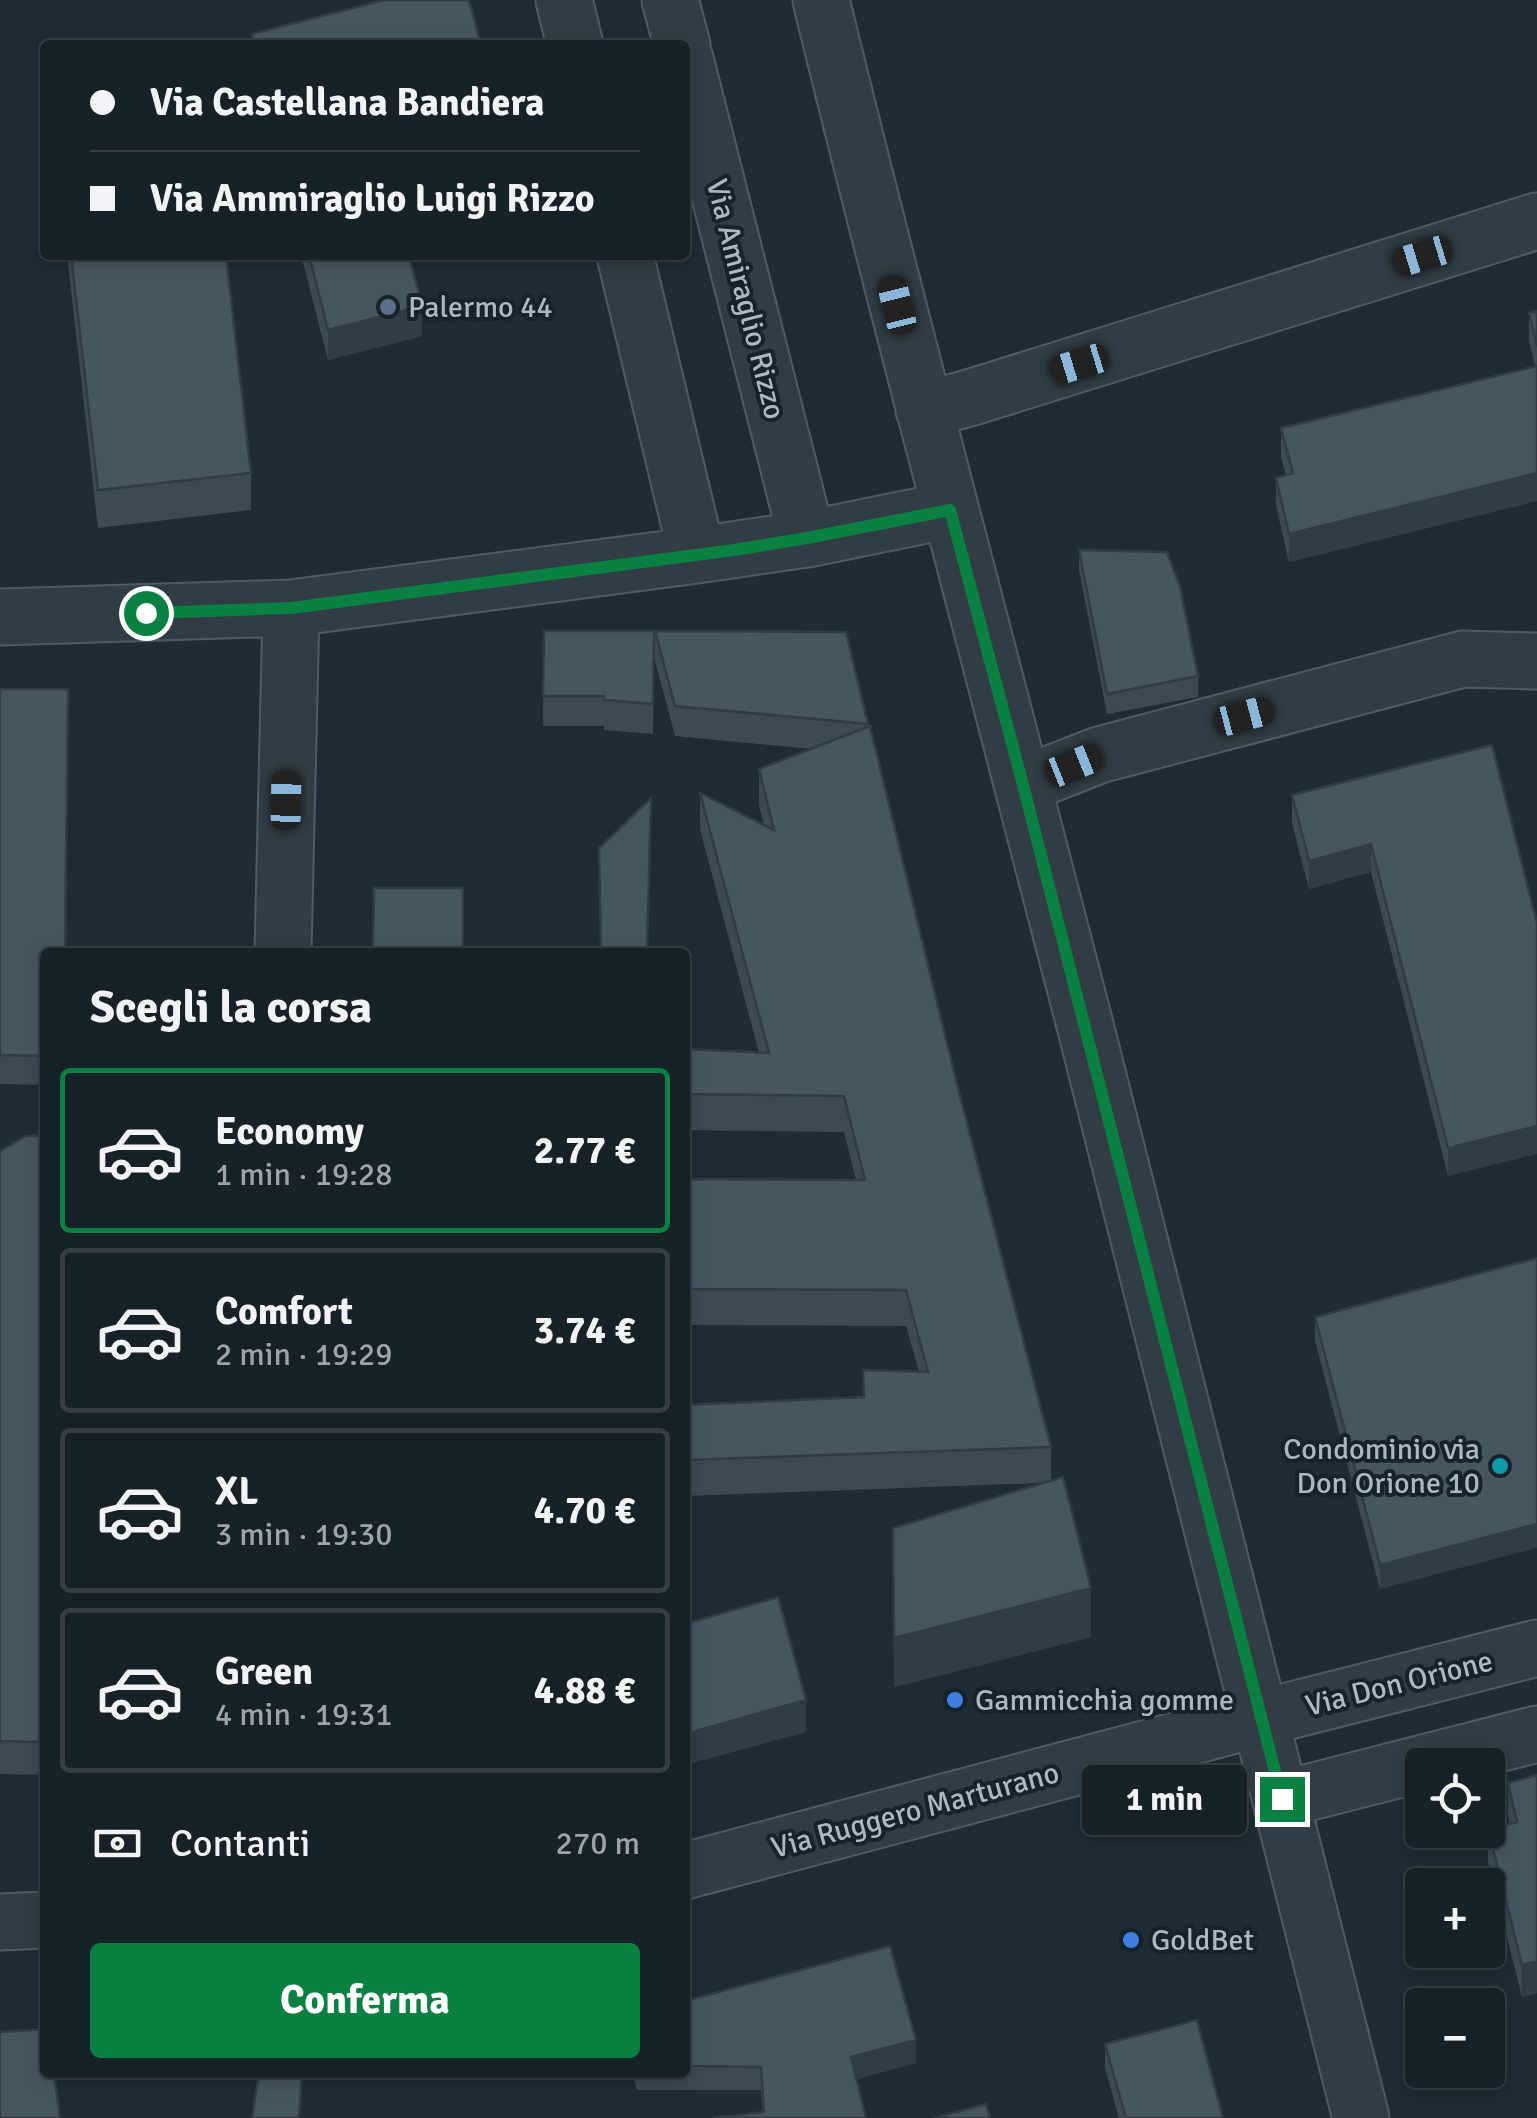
<!DOCTYPE html>
<html lang="it">
<head>
<meta charset="utf-8">
<style>
  :root { --surface:#162128; --page:#232e34; --text:#f1f3f6; --muted:#9ea3a8; --line:#353e45; --accent:#0b8043 }
  body { margin:0; font-family:Signika,sans-serif; background:var(--page); color:var(--text); height:100vh; display:flex; flex-direction:column; font-size:38px; white-space:nowrap }
  * { box-sizing:border-box; margin:0 }
  p { font-size:32px; color:var(--muted) }
  .icon { flex:none; width:55px; height:55px; fill:none; stroke:currentColor; stroke-width:2; stroke-linecap:round; stroke-linejoin:round }
  .map { position:relative; flex:1; overflow:hidden }
  .drawer { position:absolute; left:40px; top:948px; width:650px; height:1130px; display:flex; flex-direction:column; background:var(--surface); border-radius:10px; box-shadow:0 5px 15px #0003,0 0 0 2px var(--line) }
  .drawer>* { flex:none }
  .banner { position:absolute; left:40px; top:40px; width:650px; height:220px; border-radius:10px; box-shadow:0 5px 15px #0003,0 0 0 2px var(--line); display:grid; align-content:center; height:220px; padding:0 50px; background:var(--surface) }
  .controls { position:absolute; left:1405px; top:1748px; display:grid; gap:20px }
  .controls a { display:grid; place-items:center; width:100px; height:100px; border-radius:10px; background:var(--surface); box-shadow:0 5px 15px #0003,0 0 0 2px var(--line); font-size:50px }
  .end { position:absolute; width:45px; height:45px; margin:-22px; border:12px solid #0b8043; background:#fff; box-shadow:0 0 0 5px #fff }
  .from { border-radius:50% }
  .bubble { position:absolute; height:70px; border-radius:10px; background:var(--surface); box-shadow:0 5px 15px #0003,0 0 0 2px var(--line); font-size:32px; font-weight:800; line-height:70px; text-align:center }
  .car { position:absolute; width:30px; height:60px; margin:-30px -15px; border-radius:12px; box-shadow:0 0 8px 2px #0007; background:linear-gradient(#222 24%,#8ab4d8 0 40%,#222 0 76%,#8ab4d8 0 86%,#222 0) }
  .banner b { display:flex; align-items:center; gap:35px; height:95px; font-size:38px }
  .banner b+b { border-top:2px solid var(--line) }
  .banner i { width:25px; height:25px; background:var(--text) }
  ul { padding:0; list-style:none }
  li { display:flex; align-items:center; gap:30px; height:165px; margin:0 20px 15px; padding:0 30px; border:5px solid var(--line); border-radius:10px }
  li div { flex:1 }
  li b { display:block; font-size:38px }
  li em { font-style:normal; font-weight:800 }
  li.active { border-color:var(--accent) }
  li>.icon { width:90px; height:90px; stroke-width:1.5 }
  h2 { padding:0 50px; font-size:45px; line-height:120px }
  .pay { display:flex; align-items:center; gap:25px; height:110px; padding:0 50px; font-size:38px }
  .pay p { margin-inline-start:auto }
  .cta { display:flex; gap:20px; margin-top:auto; padding:20px 50px }
  .cta a { flex:1; height:115px; border-radius:10px; background:var(--accent); color:#fff; font-size:40px; font-weight:800; line-height:115px; text-align:center }
  .map>svg:first-child { display:block }
  .lines { fill:none; stroke-linecap:round; stroke-linejoin:round }
  .minor-casing { stroke:#4f5b64; stroke-width:59 }
  .minor { stroke:#313d45; stroke-width:55 }
  .wall { fill:#3c4a53 }
  .shaded-wall { fill:#313c44 }
  .building { fill:#465661; stroke:#313c44; stroke-width:2.5 }
  .route { stroke:#0b8043; stroke-width:12 }
  .service-dot { fill:#5c6f8a; stroke:#17222a; stroke-width:4 }
  .culture-dot { fill:#0f9aa8; stroke:#17222a; stroke-width:4 }
  .shop-dot { fill:#3f7fe0; stroke:#17222a; stroke-width:4 }
  .labels { text-anchor:middle; stroke-width:8; stroke-linejoin:round; paint-order:stroke }
  .street-label { font-size:30px; fill:#abb8c3; stroke:#17222a }
  .poi-label { font-size:30px; fill:#abb8c3; stroke:#17222a; text-anchor:start }
</style>
</head>
<body>
<div class="map">
<svg width="1537" height="2118" viewBox="0 0 1537 2118">
  <rect width="100%" height="100%" fill="#1e2c35"/>
  <g class="lines">
    <g class="minor-casing">
      <path id="minor" d="M 564,0 L 575,45
        M 670,0 L 682,45
        M 821,0 C 885,263 955,525 1023,787 C 1139,1230 1252,1674 1361,2118
        M 685,59 L 807,539
        M 625,255 L 697,555
        M 924,410 L 969,398 L 1537,221
        M 0,617 L 291,608 L 697,555 L 807,539 L 950,510
        M 1023,785 L 1099,755 L 1463,659 L 1537,661
        M 283,952 L 291,608
        M 1283,1799 L 1537,1734
        M 685,1871 L 1261,1718 L 1537,1648
        M 0,1922 L 45,1920"/>
    </g>
    <use href="#minor" class="minor"/>
  </g>
  <path class="wall" d="M 67,255 L 226,255 L 251,473 L 251,510 L 98,528 Z
    M 301,255 L 409,255 L 422,336 L 328,360 Z
    M 1537,311 L 1537,501 L 1289,562 L 1276,506 L 1276,478 L 1286,475 L 1281,457 L 1281,428 L 1535,366 L 1529,342 L 1529,313 Z
    M 1079,550 L 1198,676 L 1198,697 L 1107,714 L 1079,570 Z
    M 544,631 L 654,631 L 653,734 L 604,730 L 604,726 L 543,726 Z
    M 655,631 L 868,724 L 957,1084 L 1051,1447 L 1051,1480 L 1091,1637 L 894,1687 L 893,1528 L 1041,1483 L 685,1496 L 685,1405 L 863,1397 L 863,1370 L 919,1372 L 906,1326 L 685,1325 L 685,1179 L 856,1180 L 844,1132 L 685,1130 L 685,1049 L 759,1053 L 700,829 L 700,793 L 764,825 L 759,805 L 759,769 L 812,749 L 675,736 L 655,661 Z
    M 0,689 L 45,952 L 45,1085 L 0,1084 Z
    M 1492,745 L 1448,1176 L 1371,872 L 1309,889 L 1292,823 L 1292,795 Z
    M 45,1136 L 45,1775 L 0,1774 L 0,1151 Z
    M 1537,1258 L 1380,1589 L 1315,1341 L 1315,1317 Z
    M 1537,1775 L 1537,1993 L 1522,1997 L 1488,1862 L 1488,1829 L 1510,1823 L 1508,1816 L 1508,1783 Z
    M 685,2001 L 916,2063 L 856,2079 L 763,2112 L 761,2090 L 637,2090 L 632,2072 L 685,2072 Z
    M 1105,2044 L 1223,2118 L 1119,2118 L 1105,2068 Z"/>
  <path class="shaded-wall" d="M 422,306 L 422,336 L 328,360 L 328,330 Z
    M 1537,473 L 1537,501 L 1289,562 L 1289,534 Z
    M 1371,844 L 1371,872 L 1309,889 L 1309,861 Z
    M 1537,1126 L 1537,1154 L 1448,1176 L 1448,1148 Z
    M 1537,1524 L 1537,1548 L 1380,1589 L 1380,1565 Z
    M 1091,1588 L 1091,1637 L 894,1687 L 894,1638 Z
    M 806,1700 L 806,1732 L 685,1765 L 685,1734 Z
    M 1537,1961 L 1537,1993 L 1522,1997 L 1522,1965 Z
    M 916,2040 L 916,2063 L 851,2081 L 851,2057 Z"/>
  <path class="building" d="M 384,0 L 469,0 L 481,45 L 254,45 L 252,34 Z
    M 71,255 L 226,255 L 251,473 L 98,490 Z
    M 309,255 L 409,255 L 422,306 L 328,330 Z
    M 1537,311 L 1537,346 L 1529,313 Z
    M 1537,366 L 1537,473 L 1289,534 L 1276,478 L 1293,473 L 1281,428 Z
    M 1079,550 L 1167,552 L 1180,586 L 1198,676 L 1107,694 Z
    M 544,631 L 654,631 L 653,704 L 604,700 L 604,696 L 543,696 Z
    M 655,631 L 846,632 L 868,724 L 675,706 Z
    M 0,689 L 68,689 L 65,952 L 45,952 L 45,1056 L 0,1055 Z
    M 870,726 L 957,1084 L 1051,1447 L 685,1460 L 685,1405 L 864,1397 L 863,1370 L 928,1372 L 906,1290 L 685,1289 L 685,1179 L 865,1180 L 844,1096 L 685,1094 L 685,1049 L 769,1053 L 700,793 L 774,830 L 759,769 Z
    M 1492,745 L 1537,923 L 1537,1126 L 1448,1148 L 1371,844 L 1309,861 L 1292,795 Z
    M 651,798 L 647,952 L 601,952 L 599,848 Z
    M 374,888 L 463,888 L 463,952 L 373,952 Z
    M 26,1136 L 45,1136 L 45,1742 L 0,1741 L 0,1151 Z
    M 1537,1258 L 1537,1524 L 1380,1565 L 1315,1317 Z
    M 1063,1477 L 1091,1588 L 894,1638 L 893,1528 Z
    M 778,1597 L 806,1700 L 685,1734 L 685,1624 Z
    M 1537,1775 L 1537,1961 L 1522,1965 L 1488,1829 L 1517,1822 L 1508,1783 Z
    M 890,1946 L 916,2040 L 851,2057 L 866,2118 L 713,2118 L 764,2112 L 761,2067 L 685,2066 L 685,2001 Z
    M 1197,2020 L 1223,2118 L 1126,2118 L 1105,2044 Z
    M 45,2029 L 45,2072 L 54,2072 L 60,2118 L 0,2118 L 0,2032 Z
    M 259,2072 L 302,2072 L 299,2118 L 252,2118 Z
    M 986,2104 L 990,2118 L 934,2118 Z"/>
  <g class="lines">
    <path class="route" d="M 146,613 L 291,608 L 734,550 L 807,538 L 950,510 L 1023,785 L 1282,1799"/>
  </g>
  <circle class="service-dot" cx="388" cy="307" r="10"/>
  <circle class="culture-dot" cx="1500" cy="1466" r="10"/>
  <g class="shop-dot">
    <circle cx="955" cy="1700" r="10"/>
    <circle cx="1131" cy="1940" r="10"/>
  </g>
  <g class="labels">
    <g class="street-label">
      <text transform="translate(746 299) rotate(76)" y="10">Via Amiraglio Rizzo</text>
      <text transform="translate(1399 1683) rotate(-14)" y="10">Via Don Orione</text>
      <text transform="translate(915 1810) rotate(-15)" y="10">Via Ruggero Marturano</text>
    </g>
    <g class="poi-label">
      <text x="408" y="317">Palermo 44</text>
      <text x="1480" y="1459" text-anchor="end">Condominio via<tspan x="1480" dy="34">Don Orione 10</tspan></text>
      <text x="975" y="1710">Gammicchia gomme</text>
      <text x="1151" y="1950">GoldBet</text>
    </g>
  </g>
</svg>
<div class="controls">
<a><svg class="icon" aria-label="locate" viewBox="0 0 24 24"><circle cx="12" cy="12" r="6"/><path d="M12 2v4M12 18v4M2 12h4M18 12h4"/></svg></a>
<a>+</a>
<a>−</a>
</div>
<i class="end from" style="left:146px;top:613px"></i>
<i class="end" style="left:1282px;top:1799px"></i>
<div class="bubble" style="left:1082px;top:1765px;width:165px">1 min</div>
<i class="car" style="left:1422px;top:256px;rotate:253deg"></i>
<i class="car" style="left:897px;top:305px;rotate:346deg"></i>
<i class="car" style="left:1079px;top:364px;rotate:253deg"></i>
<i class="car" style="left:1244px;top:716px;rotate:75deg"></i>
<i class="car" style="left:1074px;top:765px;rotate:68deg"></i>
<i class="car" style="left:286px;top:800px;rotate:1deg"></i>
<div class="banner">
<b><i class="from"></i>Via Castellana Bandiera</b>
<b><i></i>Via Ammiraglio Luigi Rizzo</b>
</div>
<section class="drawer">
<h2>Scegli la corsa</h2>
<ul>
<li class="active"><svg class="icon" aria-label="car" viewBox="0 0 24 24"><path d="M5 17H2v-5l4-1 3-4h7l3 4 3 1v5h-3M9 17h6M6 11h13"/><circle cx="7" cy="17" r="2"/><circle cx="17" cy="17" r="2"/></svg><div><b>Economy</b><p>1 min · 19:28</p></div><em>2.77 €</em></li>
<li><svg class="icon" aria-label="car" viewBox="0 0 24 24"><path d="M5 17H2v-5l4-1 3-4h7l3 4 3 1v5h-3M9 17h6M6 11h13"/><circle cx="7" cy="17" r="2"/><circle cx="17" cy="17" r="2"/></svg><div><b>Comfort</b><p>2 min · 19:29</p></div><em>3.74 €</em></li>
<li><svg class="icon" aria-label="car" viewBox="0 0 24 24"><path d="M5 17H2v-5l4-1 3-4h7l3 4 3 1v5h-3M9 17h6M6 11h13"/><circle cx="7" cy="17" r="2"/><circle cx="17" cy="17" r="2"/></svg><div><b>XL</b><p>3 min · 19:30</p></div><em>4.70 €</em></li>
<li><svg class="icon" aria-label="car" viewBox="0 0 24 24"><path d="M5 17H2v-5l4-1 3-4h7l3 4 3 1v5h-3M9 17h6M6 11h13"/><circle cx="7" cy="17" r="2"/><circle cx="17" cy="17" r="2"/></svg><div><b>Green</b><p>4 min · 19:31</p></div><em>4.88 €</em></li>
</ul>
<div class="pay"><svg class="icon" aria-label="cash" viewBox="0 0 24 24"><path d="M3 7h18v10H3z"/><circle cx="12" cy="12" r="2"/></svg>Contanti<p>270 m</p></div>
<div class="cta"><a>Conferma</a></div>
</section>
</div>
</body>
</html>
